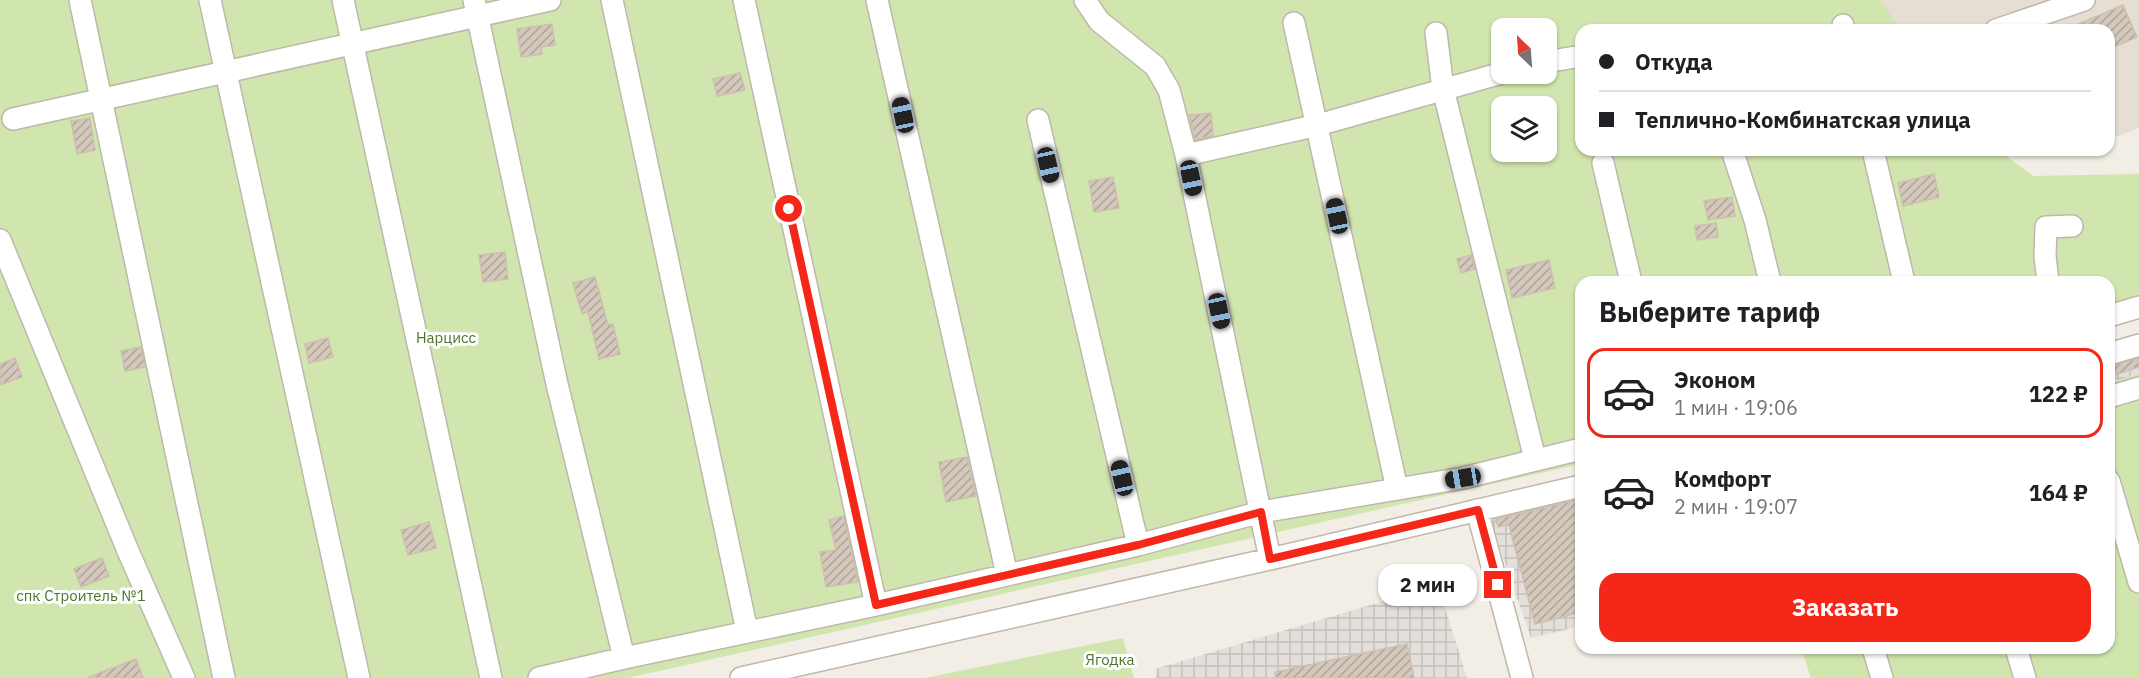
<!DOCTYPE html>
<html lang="ru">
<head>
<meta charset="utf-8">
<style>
  :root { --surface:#fff; --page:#f6f6f6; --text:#202124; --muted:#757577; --line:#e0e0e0; --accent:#f52719 }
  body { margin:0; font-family:"IBM Plex Sans",sans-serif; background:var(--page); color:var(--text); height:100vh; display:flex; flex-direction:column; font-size:22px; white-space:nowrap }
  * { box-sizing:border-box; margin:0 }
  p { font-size:20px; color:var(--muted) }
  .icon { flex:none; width:33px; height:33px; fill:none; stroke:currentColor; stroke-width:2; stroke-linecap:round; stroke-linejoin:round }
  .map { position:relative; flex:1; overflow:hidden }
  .panel { position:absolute; left:1575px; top:276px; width:540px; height:378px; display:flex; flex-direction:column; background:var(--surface); border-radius:18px; box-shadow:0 2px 4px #0004 }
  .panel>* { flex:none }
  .guide { position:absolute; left:1575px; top:24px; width:540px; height:132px; border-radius:18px; box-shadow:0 2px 4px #0004; display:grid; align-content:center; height:132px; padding:0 24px; background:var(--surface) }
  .needle { width:39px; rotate:335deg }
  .fabs { position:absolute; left:1491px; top:18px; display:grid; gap:12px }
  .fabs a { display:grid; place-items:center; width:66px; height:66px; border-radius:12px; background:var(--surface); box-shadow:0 2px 4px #0004; font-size:30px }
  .end { position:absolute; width:27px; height:27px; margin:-14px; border:8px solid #f52719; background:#fff; box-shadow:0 0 0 3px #fff }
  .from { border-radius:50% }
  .bubble { position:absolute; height:42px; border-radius:18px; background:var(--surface); box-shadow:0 2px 4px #0004; font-size:20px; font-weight:700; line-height:42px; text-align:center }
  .car { position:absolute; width:18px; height:36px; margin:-18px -9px; border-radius:8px; box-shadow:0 0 4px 2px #0007; background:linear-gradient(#222 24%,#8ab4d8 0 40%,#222 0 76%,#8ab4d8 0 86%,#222 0) }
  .guide b { display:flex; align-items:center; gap:21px; height:57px; font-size:22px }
  .guide b+b { border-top:2px solid var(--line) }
  .guide i { width:15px; height:15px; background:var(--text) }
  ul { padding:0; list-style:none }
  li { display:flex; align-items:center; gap:18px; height:90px; margin:0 12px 9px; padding:0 12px; border:3px solid transparent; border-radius:18px }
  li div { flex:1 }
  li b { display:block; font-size:22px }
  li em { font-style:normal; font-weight:700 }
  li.on { border-color:var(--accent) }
  li>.icon { width:54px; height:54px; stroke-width:1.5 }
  h2 { padding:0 24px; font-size:27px; line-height:72px }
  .cta { display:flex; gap:12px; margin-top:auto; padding:12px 24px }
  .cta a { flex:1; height:69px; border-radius:18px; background:var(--accent); color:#fff; font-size:24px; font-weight:700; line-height:69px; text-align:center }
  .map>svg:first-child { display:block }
  .residential { fill:#e6ded3 }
  .industrial { fill:url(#industrial-grid) }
  .garden { fill:#d1e6ae; fill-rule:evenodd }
  .building { fill:url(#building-hatch); stroke:#cebfae; stroke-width:1.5 }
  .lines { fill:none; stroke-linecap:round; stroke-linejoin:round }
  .minor-casing { stroke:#c0b7ab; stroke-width:24 }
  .minor { stroke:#fff; stroke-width:21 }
  .route { stroke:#f52719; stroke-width:8 }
  .labels { text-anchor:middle; stroke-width:6; stroke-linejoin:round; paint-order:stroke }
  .park-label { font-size:15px; fill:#4c7429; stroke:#fff }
</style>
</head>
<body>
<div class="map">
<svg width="2139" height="678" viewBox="0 0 2139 678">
  <defs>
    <pattern id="industrial-grid" width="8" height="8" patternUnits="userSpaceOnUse" patternTransform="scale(1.5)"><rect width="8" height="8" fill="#e4dfda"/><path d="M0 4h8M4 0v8" fill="none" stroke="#c5c0bc"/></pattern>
    <pattern id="building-hatch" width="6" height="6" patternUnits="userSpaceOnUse" patternTransform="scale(1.5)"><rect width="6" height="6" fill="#d3c8bb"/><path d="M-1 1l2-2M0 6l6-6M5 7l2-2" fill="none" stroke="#ada499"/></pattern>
  </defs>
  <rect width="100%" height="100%" fill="#f2ede5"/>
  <path class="residential" d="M 1881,0 L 2139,0 L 2139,128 L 2119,136 L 2109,137 L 2109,30 L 1901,30 Z"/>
  <path class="industrial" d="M 2139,351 L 2139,374 L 2109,383 L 2109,360 Z
    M 1581,489 L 1581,626 L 1531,638 L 1487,511 Z
    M 1438,585 L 1467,678 L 1156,678 L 1155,669 Z"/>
  <path class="garden" d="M 0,0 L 1881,0 L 1901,30 L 1581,30 L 1581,150 L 1998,150 L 2033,176 L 2139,174 L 2139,310 L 2109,322 L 2109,282 L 1581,282 L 1581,464 L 628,678 L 0,678 ZM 1502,28 L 1546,28 L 1546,74 L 1502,74 ZM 1502,106 L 1546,106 L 1546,152 L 1502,152 Z
    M 2139,374 L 2139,678 L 1811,678 L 1801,648 L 2109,648 L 2109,383 Z
    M 1123,638 L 1134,678 L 925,678 Z"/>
  <path class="building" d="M 2123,5 L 2137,37 L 2109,49 L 2109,30 L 2065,30 Z
    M 552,24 L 555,45 L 541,47 L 542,54 L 521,57 L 517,29 Z
    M 740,73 L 745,90 L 717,96 L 713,79 Z
    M 1211,113 L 1213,136 L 1195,140 L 1189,115 Z
    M 90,118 L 95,150 L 77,154 L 71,121 Z
    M 1934,174 L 1939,197 L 1903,206 L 1898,183 Z
    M 1113,177 L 1119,208 L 1094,212 L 1089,181 Z
    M 1732,197 L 1735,216 L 1708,220 L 1704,201 Z
    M 1716,223 L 1718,237 L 1697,240 L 1695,226 Z
    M 505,252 L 508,279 L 483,282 L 479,255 Z
    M 1471,255 L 1475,269 L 1461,273 L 1457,259 Z
    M 1549,260 L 1555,288 L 1512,298 L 1506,270 Z
    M 595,277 L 608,325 L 613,324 L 620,354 L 599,359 L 588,312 L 582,314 L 573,283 Z
    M 328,338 L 333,357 L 309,363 L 305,344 Z
    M 141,347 L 145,367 L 125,371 L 121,351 Z
    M 15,358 L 22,377 L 0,385 L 0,364 Z
    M 2139,358 L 2139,367 L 2109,377 L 2109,366 Z
    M 967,457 L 976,496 L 946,502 L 939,462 Z
    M 1581,499 L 1581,612 L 1535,624 L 1509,525 L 1498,527 L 1496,519 Z
    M 844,516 L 858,582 L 826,587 L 820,552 L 836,550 L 829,520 Z
    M 429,522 L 436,548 L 408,555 L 401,530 Z
    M 102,558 L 109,576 L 81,587 L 74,569 Z
    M 1407,644 L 1414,678 L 1276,678 L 1275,672 Z
    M 136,659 L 143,678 L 89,678 L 89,677 Z"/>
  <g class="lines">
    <g class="minor-casing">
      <path id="minor" d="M 80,0 L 224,678
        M 210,0 L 359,678
        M 343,0 L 491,678
        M 474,0 L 557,384 L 624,658
        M 612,0 L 747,631
        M 744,0 L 876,605
        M 877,0 L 1007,575
        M 1085,0 L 1099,21 L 1155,66 L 1169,90 L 1186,155 L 1270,559
        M 1294,23 L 1397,489
        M 1843,25 L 1844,30
        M 1996,30 L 2084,0
        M 1436,33 L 1443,89 L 1535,459
        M 1546,62 L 1581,56
        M 13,119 L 550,0
        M 1038,120 L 1138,545
        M 1732,150 L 1755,220 L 1770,282
        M 1873,150 L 1904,282
        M 1186,155 L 1318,125 L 1502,73
        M 1603,163 L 1631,282
        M 0,240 L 128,551 L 184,678
        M 2048,282 L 2045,256 L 2046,227 L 2072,226
        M 2109,316 L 2139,307
        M 2109,354 L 2139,345
        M 2109,397 L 2139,388
        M 2109,481 L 2139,582
        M 1477,510 L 1522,678
        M 1873,648 L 1882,678
        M 2016,648 L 2025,678
        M 539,678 L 624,658 L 876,605 L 1138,545 L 1261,512 L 1463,478 L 1581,449
        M 741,678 L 1270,559 L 1581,486"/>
    </g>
    <use href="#minor" class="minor"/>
  </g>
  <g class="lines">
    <path class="route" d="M 789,209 L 876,605 L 1138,545 L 1261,512 L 1270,559 L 1478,510 L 1498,585"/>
  </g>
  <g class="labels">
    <g class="park-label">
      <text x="446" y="343">Нарцисс</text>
      <text x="81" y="601">спк Строитель №1</text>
      <text x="1110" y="665">Ягодка</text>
    </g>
  </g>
</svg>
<div class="fabs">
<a><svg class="needle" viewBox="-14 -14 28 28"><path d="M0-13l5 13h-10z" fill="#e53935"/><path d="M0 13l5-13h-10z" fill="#757577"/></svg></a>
<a><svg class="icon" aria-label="layers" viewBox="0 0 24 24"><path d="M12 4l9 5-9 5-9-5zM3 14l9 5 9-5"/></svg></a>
</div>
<i class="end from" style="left:789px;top:209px"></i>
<i class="end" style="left:1498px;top:585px"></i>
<div class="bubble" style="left:1378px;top:564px;width:99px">2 мин</div>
<i class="car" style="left:903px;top:115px;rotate:348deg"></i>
<i class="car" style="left:1048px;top:165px;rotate:167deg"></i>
<i class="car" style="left:1191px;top:178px;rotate:168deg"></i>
<i class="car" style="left:1337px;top:216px;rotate:348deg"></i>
<i class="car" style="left:1219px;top:311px;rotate:168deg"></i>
<i class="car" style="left:1122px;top:478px;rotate:347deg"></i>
<i class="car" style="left:1463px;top:478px;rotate:261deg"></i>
<div class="guide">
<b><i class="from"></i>Откуда</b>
<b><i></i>Теплично-Комбинатская улица</b>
</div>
<section class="panel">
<h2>Выберите тариф</h2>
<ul>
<li class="on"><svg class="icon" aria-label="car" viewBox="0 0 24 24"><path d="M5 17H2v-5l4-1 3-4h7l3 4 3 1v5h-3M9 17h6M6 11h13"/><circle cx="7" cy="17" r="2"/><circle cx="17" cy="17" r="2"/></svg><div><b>Эконом</b><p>1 мин · 19:06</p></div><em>122 ₽</em></li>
<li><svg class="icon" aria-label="car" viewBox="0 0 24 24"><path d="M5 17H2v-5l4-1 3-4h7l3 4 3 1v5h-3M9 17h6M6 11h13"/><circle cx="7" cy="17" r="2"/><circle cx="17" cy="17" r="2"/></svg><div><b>Комфорт</b><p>2 мин · 19:07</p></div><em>164 ₽</em></li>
</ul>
<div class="cta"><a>Заказать</a></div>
</section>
</div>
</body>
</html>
